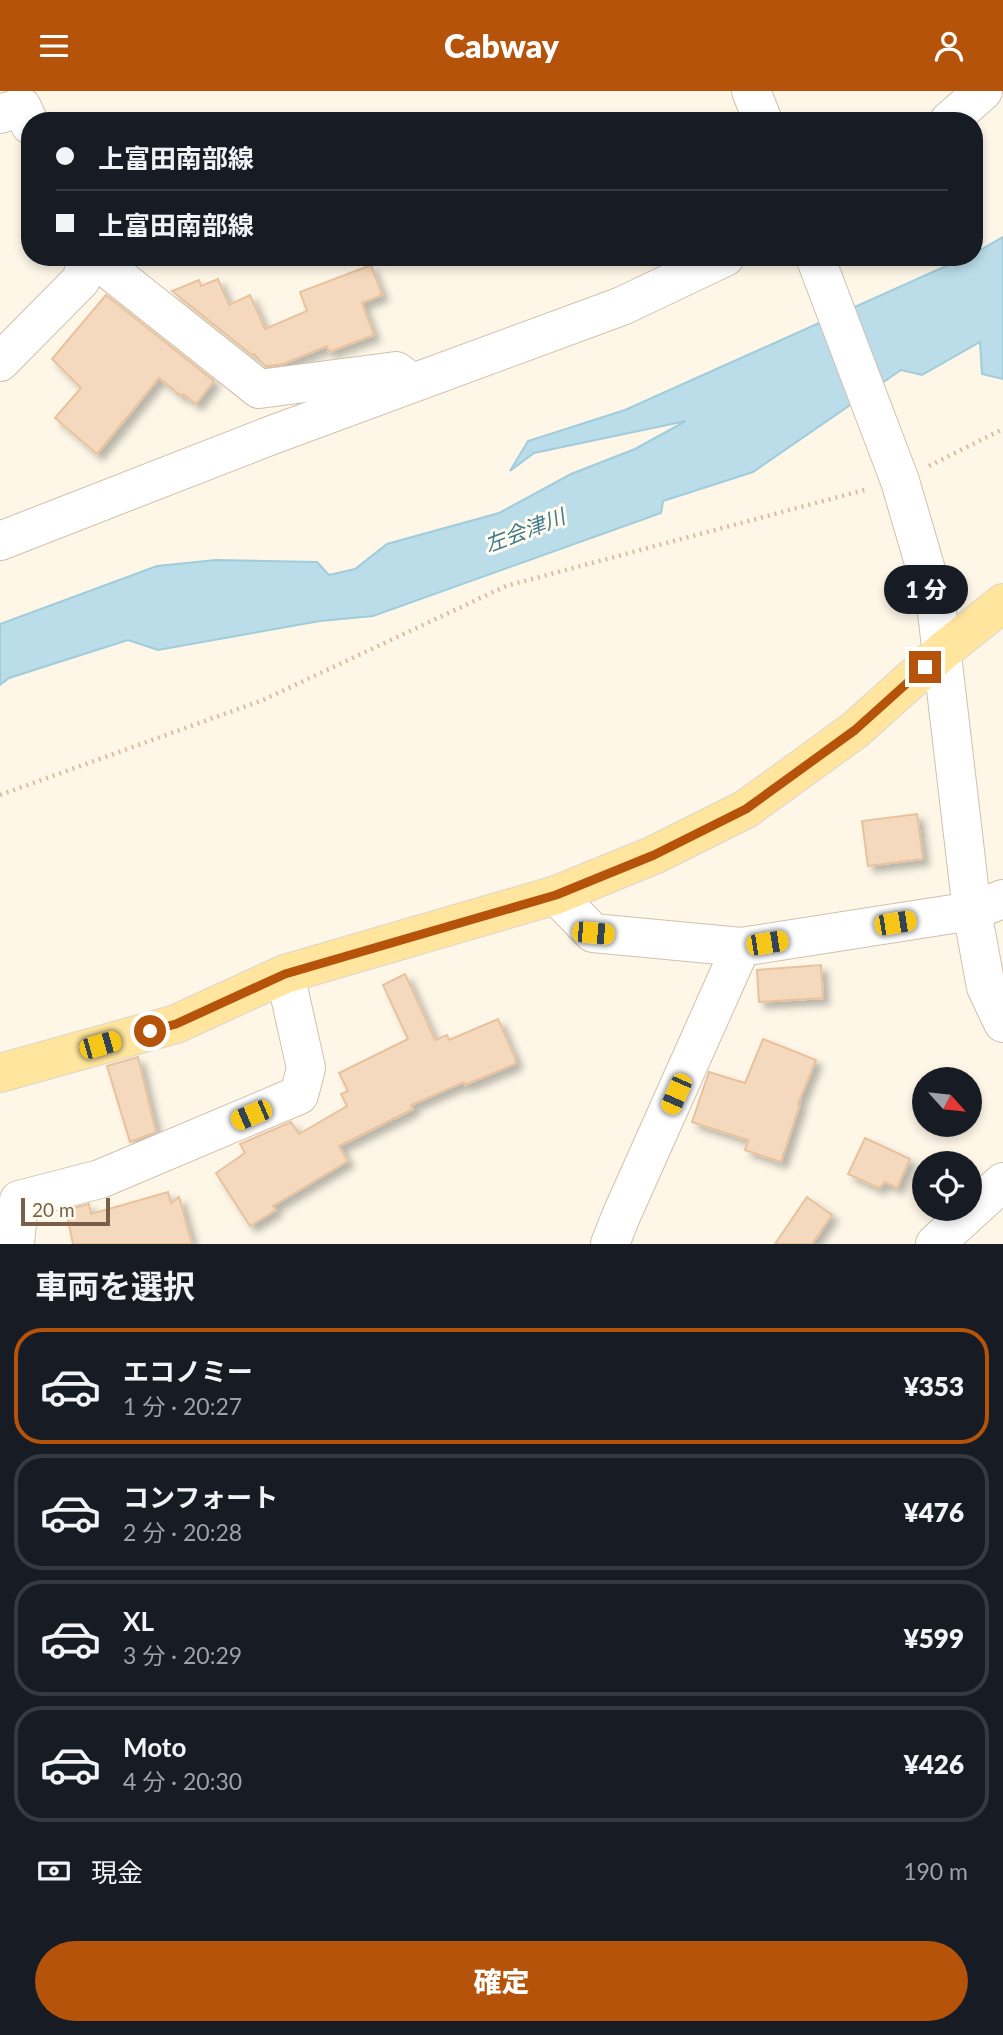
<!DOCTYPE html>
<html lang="ja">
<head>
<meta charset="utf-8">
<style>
  :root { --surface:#171b24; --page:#20242c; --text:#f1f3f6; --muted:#9ea1a6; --line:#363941; --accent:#b45309 }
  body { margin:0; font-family:Lato,"Noto Sans JP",sans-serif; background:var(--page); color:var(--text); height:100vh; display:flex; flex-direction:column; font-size:26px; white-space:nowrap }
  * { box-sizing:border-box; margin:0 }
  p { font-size:23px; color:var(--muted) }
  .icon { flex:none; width:38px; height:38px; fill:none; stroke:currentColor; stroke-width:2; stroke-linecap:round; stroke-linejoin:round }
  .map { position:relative; height:1153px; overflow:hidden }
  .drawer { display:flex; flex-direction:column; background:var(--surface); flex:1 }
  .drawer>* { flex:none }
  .top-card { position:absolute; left:21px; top:21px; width:962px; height:154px; border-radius:28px; box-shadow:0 4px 10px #0003; display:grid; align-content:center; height:154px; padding:0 35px; background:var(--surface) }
  .needle { width:46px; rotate:117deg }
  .tools { position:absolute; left:912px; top:976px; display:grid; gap:14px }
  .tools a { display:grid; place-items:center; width:70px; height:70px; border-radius:50%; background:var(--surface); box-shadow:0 4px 10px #0003; font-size:35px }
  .scale { position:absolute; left:21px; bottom:18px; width:89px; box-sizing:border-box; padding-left:7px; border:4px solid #7a604a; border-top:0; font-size:19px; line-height:24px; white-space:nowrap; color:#7a604a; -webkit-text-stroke:5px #fffbef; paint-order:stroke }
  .end { position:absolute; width:32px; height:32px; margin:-16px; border:9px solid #b45309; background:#fff; box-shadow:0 0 0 4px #fff }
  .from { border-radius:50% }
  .bubble { position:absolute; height:49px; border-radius:24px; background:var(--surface); box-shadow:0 4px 10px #0003; font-size:23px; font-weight:800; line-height:49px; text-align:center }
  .car { position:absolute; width:21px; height:42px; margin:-21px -10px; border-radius:9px; box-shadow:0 0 5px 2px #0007; background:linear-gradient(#f5c518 24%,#345 0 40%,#f5c518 0 76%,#345 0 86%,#f5c518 0) }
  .top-card b { display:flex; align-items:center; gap:24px; height:66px; font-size:26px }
  .top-card b+b { border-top:2px solid var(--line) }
  .top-card i { width:18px; height:18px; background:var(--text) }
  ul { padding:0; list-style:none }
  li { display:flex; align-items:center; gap:21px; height:116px; margin:0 14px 10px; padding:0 21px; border:4px solid var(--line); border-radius:28px }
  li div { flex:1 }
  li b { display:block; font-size:26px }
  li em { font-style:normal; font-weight:800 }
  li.active { border-color:var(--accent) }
  li>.icon { width:63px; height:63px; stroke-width:1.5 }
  h2 { padding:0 35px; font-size:32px; line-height:84px }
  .pay { display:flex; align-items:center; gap:18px; height:77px; padding:0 35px; font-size:26px }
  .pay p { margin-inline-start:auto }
  .cta { display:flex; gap:14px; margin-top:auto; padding:14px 35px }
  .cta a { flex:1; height:80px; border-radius:42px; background:var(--accent); color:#fff; font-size:28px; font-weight:800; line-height:80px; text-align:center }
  header { display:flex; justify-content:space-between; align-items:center; height:91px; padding:0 35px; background:var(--accent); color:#fff; font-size:32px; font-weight:800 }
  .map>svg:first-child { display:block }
  .water { fill:#badde9; stroke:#a0ccdb; stroke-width:2 }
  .building { fill:#f5d9be; stroke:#e8c29d; stroke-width:2; filter:url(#shadow) }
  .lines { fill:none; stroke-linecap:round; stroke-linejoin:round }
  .minor-casing { stroke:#d1c0ac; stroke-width:40 }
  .major-casing { stroke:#dcd6d0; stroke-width:40 }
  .path { stroke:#dabda0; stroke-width:4.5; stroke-dasharray:2 5; stroke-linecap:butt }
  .minor { stroke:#fff; stroke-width:38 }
  .major { stroke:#ffe59e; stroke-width:38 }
  .route { stroke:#b45309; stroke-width:9 }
  .labels { text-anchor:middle; stroke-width:6; stroke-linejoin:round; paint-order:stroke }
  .water-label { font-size:21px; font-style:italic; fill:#417a8e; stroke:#fffbef }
</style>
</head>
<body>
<header><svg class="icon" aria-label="menu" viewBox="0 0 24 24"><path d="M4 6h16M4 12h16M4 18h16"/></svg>Cabway<svg class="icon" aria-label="person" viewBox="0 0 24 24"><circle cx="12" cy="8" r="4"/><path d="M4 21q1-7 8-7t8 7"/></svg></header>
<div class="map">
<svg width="1003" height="1153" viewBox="0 0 1003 1153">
  <defs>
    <filter id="shadow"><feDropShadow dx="6" dy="6" stdDeviation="3.5" flood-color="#0004"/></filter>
  </defs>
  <rect width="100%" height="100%" fill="#fef7e8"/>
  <path class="water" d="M 1003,146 L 1003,288 L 982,283 L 980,251 L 922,284 L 901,279 L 753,381 L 663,410 L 661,422 L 373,525 L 320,530 L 158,559 L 128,549 L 9,587 L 0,594 L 0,533 L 157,475 L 216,469 L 317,471 L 329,484 L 355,478 L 387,453 L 499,422 L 571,383 L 635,358 L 686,330 L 534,362 L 510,380 L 528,350 L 625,319 L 966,166 L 975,166 L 975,162 Z"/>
  <path class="building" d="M 371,174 L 382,204 L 362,212 L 374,244 L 329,261 L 327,255 L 283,273 L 268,275 L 265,275 L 254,263 L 252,264 L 172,200 L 199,189 L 201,195 L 218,188 L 229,214 L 250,204 L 265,238 L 307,220 L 300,201 Z
    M 106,204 L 214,290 L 196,313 L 183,303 L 181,305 L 159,287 L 97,363 L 55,327 L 81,297 L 52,268 Z
    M 917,723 L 923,768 L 868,775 L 862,730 Z
    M 821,874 L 823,907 L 759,911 L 757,879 Z
    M 405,883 L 435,949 L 447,944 L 449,949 L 498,928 L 516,969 L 515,973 L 465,994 L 464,991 L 411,1014 L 413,1018 L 339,1055 L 348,1070 L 273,1115 L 276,1119 L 250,1135 L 216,1082 L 245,1062 L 240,1053 L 291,1031 L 299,1043 L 347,1015 L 341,1003 L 348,1000 L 339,982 L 408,948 L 383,894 Z
    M 763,948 L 816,969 L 798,1013 L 800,1013 L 781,1071 L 745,1059 L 748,1049 L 692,1031 L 709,981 L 745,992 Z
    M 138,966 L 156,1041 L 130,1051 L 107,975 Z
    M 865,1047 L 910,1068 L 897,1097 L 885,1091 L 879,1097 L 848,1083 Z
    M 168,1101 L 171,1112 L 179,1106 L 192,1153 L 73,1153 L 66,1119 L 89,1113 L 91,1123 Z
    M 807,1106 L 832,1124 L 812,1153 L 775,1153 Z"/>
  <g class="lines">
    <g class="minor-casing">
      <path id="minor" d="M 751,0 L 763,30
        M 0,23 L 22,16 L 30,34
        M 949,30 L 983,0
        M 93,166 L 259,298 L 396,280 L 403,285
        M 815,166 L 900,390 L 936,513 L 972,820 L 986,896 L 1003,932
        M 0,271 L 81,189 L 88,166
        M 0,450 L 272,344 L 622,215 L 725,166
        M 556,804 L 593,842 L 741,856 L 972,820 L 1003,808
        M 15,1153 L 19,1109 L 100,1088 L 299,1004 L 306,977 L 285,883
        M 610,1153 L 621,1125 L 741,856
        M 935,1153 L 1003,1091"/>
    </g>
    <g class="major-casing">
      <path id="major" d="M 0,982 L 176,933 L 285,883 L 556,804 L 654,764 L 746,718 L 855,639 L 943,560 L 1003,512"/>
    </g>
    <path class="path" d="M 929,375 L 1003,338
      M 0,704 L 263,609 L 506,495 L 868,398"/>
    <use href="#minor" class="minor"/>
    <use href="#major" class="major"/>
  </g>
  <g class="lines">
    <path class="route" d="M 150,940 L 176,933 L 285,883 L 556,804 L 654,764 L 746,718 L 855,639 L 925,576"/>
  </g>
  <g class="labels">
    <g class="water-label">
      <text transform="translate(525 440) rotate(-21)" y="7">左会津川</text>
    </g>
  </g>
</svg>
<div class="tools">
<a><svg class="needle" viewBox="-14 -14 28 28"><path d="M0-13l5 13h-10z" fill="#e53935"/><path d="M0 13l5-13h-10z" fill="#9ea1a6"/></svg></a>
<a><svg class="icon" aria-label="locate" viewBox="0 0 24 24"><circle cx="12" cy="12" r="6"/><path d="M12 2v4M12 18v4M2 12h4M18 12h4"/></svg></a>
</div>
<div class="scale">20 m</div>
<i class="end from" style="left:150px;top:940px"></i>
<i class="end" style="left:925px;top:576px"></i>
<div class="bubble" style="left:884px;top:474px;width:84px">1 分</div>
<i class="car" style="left:895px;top:832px;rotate:81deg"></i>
<i class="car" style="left:593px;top:842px;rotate:95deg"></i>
<i class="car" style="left:767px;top:852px;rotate:81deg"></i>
<i class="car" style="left:100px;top:954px;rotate:74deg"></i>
<i class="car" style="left:676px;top:1003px;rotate:204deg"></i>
<i class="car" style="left:251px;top:1024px;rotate:247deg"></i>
<div class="top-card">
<b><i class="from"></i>上富田南部線</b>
<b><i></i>上富田南部線</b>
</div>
</div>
<section class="drawer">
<h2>車両を選択</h2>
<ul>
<li class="active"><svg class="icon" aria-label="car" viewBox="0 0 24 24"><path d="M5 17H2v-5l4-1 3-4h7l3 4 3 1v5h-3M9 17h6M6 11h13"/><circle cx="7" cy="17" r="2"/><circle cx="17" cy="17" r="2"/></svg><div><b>エコノミー</b><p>1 分 · 20:27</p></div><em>¥353</em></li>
<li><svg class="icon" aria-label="car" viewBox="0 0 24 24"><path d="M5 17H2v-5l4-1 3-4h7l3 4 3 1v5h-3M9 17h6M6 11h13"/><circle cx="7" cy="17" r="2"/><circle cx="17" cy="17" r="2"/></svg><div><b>コンフォート</b><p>2 分 · 20:28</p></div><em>¥476</em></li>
<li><svg class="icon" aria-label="car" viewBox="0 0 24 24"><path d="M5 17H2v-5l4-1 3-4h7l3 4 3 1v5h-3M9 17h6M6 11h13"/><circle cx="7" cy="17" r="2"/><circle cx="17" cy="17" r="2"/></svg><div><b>XL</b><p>3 分 · 20:29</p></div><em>¥599</em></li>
<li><svg class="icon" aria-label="car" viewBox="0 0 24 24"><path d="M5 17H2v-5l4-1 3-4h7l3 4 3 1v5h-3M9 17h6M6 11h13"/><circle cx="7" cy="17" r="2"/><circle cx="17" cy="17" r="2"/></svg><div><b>Moto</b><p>4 分 · 20:30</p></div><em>¥426</em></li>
</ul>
<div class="pay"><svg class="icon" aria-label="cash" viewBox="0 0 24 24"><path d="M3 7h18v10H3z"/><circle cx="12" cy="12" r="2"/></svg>現金<p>190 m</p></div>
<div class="cta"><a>確定</a></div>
</section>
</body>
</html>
